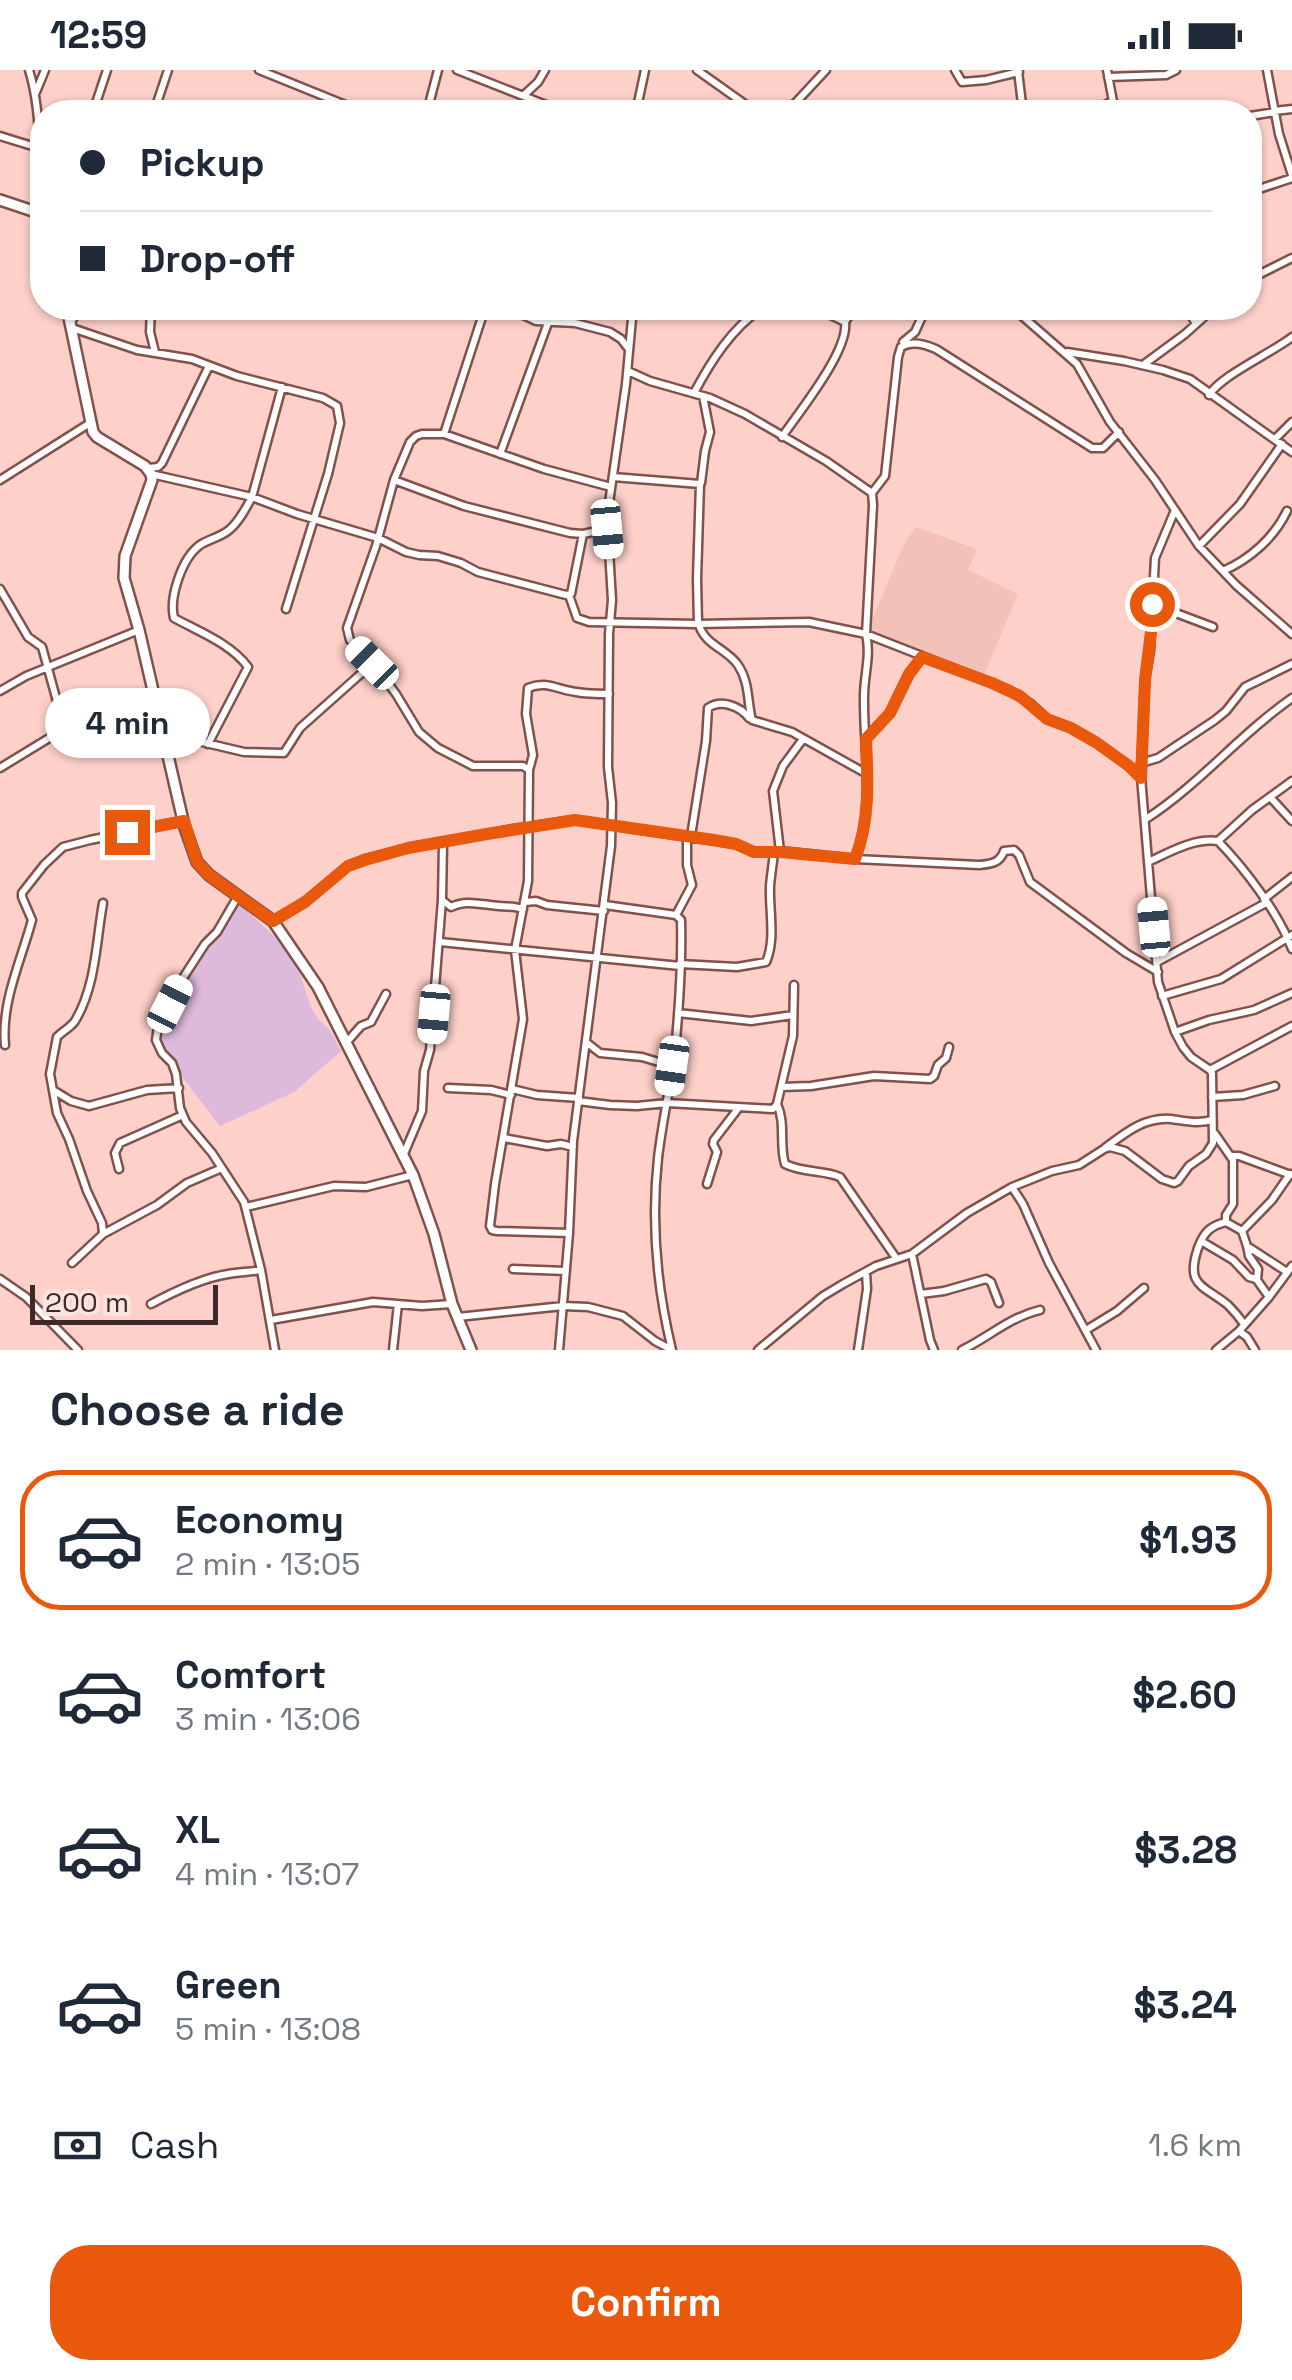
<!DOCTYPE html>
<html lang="en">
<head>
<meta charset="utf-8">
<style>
  :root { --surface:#fff; --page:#f6f6f7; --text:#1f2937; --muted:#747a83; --line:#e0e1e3; --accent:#ea580c }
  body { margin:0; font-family:"Space Grotesk",sans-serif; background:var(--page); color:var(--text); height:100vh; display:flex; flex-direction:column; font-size:38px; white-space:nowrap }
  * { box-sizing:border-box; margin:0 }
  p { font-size:32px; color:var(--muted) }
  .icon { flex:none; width:55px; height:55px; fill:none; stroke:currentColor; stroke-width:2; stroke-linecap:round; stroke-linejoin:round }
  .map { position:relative; height:1280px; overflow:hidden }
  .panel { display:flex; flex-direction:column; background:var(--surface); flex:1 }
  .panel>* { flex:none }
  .banner { position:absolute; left:30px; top:30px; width:1232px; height:220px; border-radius:40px; box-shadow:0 2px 8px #0004; display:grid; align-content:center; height:220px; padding:0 50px; background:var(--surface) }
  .scale { position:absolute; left:30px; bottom:25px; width:188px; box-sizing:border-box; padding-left:10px; border:5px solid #3f2926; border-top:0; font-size:28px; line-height:35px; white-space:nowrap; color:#3f2926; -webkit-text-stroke:8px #fbe3e0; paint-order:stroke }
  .end { position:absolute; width:45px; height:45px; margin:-22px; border:12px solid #ea580c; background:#fff; box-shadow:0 0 0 5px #fff }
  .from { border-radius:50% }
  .bubble { position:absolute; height:70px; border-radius:35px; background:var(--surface); box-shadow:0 2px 8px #0004; font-size:32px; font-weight:600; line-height:70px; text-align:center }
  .car { position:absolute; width:30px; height:60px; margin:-30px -15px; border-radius:12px; box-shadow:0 0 8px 2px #0007; background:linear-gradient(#fff 24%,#345 0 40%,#fff 0 76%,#345 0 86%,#fff 0) }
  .banner b { display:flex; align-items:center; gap:35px; height:95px; font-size:38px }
  .banner b+b { border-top:2px solid var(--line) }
  .banner i { width:25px; height:25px; background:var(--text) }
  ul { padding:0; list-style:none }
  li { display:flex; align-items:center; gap:30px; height:140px; margin:0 20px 15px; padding:0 30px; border:5px solid transparent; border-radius:40px }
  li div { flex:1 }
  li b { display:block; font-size:38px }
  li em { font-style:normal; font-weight:600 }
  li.selected { border-color:var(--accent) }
  li>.icon { width:90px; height:90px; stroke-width:1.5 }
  h2 { padding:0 50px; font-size:45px; line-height:120px }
  .pay { display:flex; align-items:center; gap:25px; height:110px; padding:0 50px; font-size:38px }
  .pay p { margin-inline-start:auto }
  .primary-button { display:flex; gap:20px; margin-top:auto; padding:20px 50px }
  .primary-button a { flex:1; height:115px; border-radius:40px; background:var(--accent); color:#fff; font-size:40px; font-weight:600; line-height:115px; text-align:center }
  .status { display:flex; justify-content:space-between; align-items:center; height:70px; padding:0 50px; background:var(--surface); direction:ltr }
  .status svg { height:28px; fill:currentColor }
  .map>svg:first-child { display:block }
  .built { fill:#f4c1b9 }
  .green { fill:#ddb9db }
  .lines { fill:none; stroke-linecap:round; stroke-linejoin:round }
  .street-casing { stroke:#81514b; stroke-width:11 }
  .secondary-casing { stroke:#81514b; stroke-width:14 }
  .street { stroke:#fff; stroke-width:6 }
  .secondary { stroke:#fff; stroke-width:9 }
  .route { stroke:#ea580c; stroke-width:12 }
</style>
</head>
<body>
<div class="status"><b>12:59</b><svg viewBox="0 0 49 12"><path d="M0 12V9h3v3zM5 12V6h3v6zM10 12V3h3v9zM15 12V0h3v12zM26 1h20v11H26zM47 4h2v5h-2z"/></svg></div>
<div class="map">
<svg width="1292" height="1280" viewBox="0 0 1292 1280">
  <rect width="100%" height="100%" fill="#fdd0c9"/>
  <path class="built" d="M 916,457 L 977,479 L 968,500 L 1018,524 L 983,607 L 868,560 L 903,476 Z"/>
  <path class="green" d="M 234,829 L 275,867 L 298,899 L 311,937 L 318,949 L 330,960 L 341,981 L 294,1022 L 220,1056 L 183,1008 L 176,995 L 163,983 L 155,966 L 194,887 L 210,875 Z"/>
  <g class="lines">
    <g class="street-casing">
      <path id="street" d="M 29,0 C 38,30 40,64 39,95 C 39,108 38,114 42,126
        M 259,0 L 363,42
        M 457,0 L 564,42
        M 697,0 L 756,42
        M 955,0 L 962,12 L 986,10 L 1019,2
        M 1107,0 L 1115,42
        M 1267,0 L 1279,64 L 1292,105
        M 1018,1 L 1023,42
        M 1108,7 L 1166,5 L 1176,0
        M 36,22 L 45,0
        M 524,25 L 538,12 L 545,0
        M 1274,41 L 1292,39
        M 93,42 L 107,0
        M 154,42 L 168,0
        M 427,42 L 438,0
        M 636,42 L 645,0
        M 787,42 L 826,0
        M 1094,42 L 1112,31
        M 1250,46 L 1275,42
        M 0,66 L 42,79
        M 1250,122 L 1292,108
        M 1250,209 L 1292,188
        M 151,238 L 150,262 L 155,282
        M 508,238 L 536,251 L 575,253 L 610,262 L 621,269 L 628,278
        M 1013,238 L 1077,294 L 1110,352 L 1155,410 L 1199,476 L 1236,515 L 1292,564
        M 1187,238 L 1196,254
        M 71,251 L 82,238
        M 845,252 L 854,238
        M 72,258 L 137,280 L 192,289 L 237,306 L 323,328 L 337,336 L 340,353 L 328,404 L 286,539
        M 903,272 L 915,262 L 926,238
        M 1067,282 L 1124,291 L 1163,300 L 1190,309 L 1292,382
        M 1143,295 L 1185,264 L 1214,238
        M 628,301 L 650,311 L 710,328 L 745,344 L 826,391 L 872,423 L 873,435 L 866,564 C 871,586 864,605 864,626 C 863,681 876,736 855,789
        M 694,323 C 711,291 732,258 762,238
        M 1209,325 C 1222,305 1270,284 1292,267
        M 444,364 L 485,238
        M 782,367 C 799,342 849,281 845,252 L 817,238
        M 1275,369 L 1292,352
        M 500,384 L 548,253
        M 148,398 L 158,397 L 162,393 L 209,296
        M 151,404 L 252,427 L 297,444 L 378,468 L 406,482 L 419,485 L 438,486 L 461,493 L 478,502 L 566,525 L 571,524 L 583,464
        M 613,407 L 700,414 L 697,509 L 698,554
        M 0,410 L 90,353
        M 394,410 L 464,436 L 570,463 L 583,464 L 607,459
        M 701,413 L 705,381 L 710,362 L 703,326
        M 872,423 L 885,406 L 898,287 L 901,277 C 912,270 925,274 936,279 L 1092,378 L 1103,378 L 1119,362
        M 1199,476 L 1240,434 L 1282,374
        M 1223,501 C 1250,489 1274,468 1287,441
        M 0,519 L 28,567 L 42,577 L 63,653 L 59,662 L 0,698
        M 569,525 L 577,548 L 589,552 L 698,554 L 809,552 L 866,564 L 1009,620 L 1031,634 L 1047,649 L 1071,658 L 1097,673 L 1129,696 L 1140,707
        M 1152,534 L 1213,557
        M 699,555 C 705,575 727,579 738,595 C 750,613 747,632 752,650 L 792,662 L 867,704
        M 0,621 L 26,606 L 139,560
        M 164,663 L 244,682 L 284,683 L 300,658 L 373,593
        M 866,668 L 890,643 L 909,604 L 922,587
        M 208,674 L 248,597 C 231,574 200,562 174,548 C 169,527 182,488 200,475 C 209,469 221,467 229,460 C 239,452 246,438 252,427 L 282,317
        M 1141,693 L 1158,688 L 1215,650 L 1226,641 L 1245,617 L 1292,594
        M 529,700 L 533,685 L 526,644 L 528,618 C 546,610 558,620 576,622 C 587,624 598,624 609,624
        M 1270,727 L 1292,751
        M 1146,749 C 1200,714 1240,664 1292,628
        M 691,766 L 706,671 L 708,638 C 721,629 740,636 749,648
        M 1218,771 L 1252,740 L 1292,711
        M 780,781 L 773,721 L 783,696 L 803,669
        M 1148,792 C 1170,782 1193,768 1218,771 C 1245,799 1278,842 1292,879
        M 238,826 L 217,862 L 205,874 L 181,911 L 158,957 L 156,970 L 162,983 L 172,993 L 176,1004 L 180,1038 L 186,1052 L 212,1083 L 244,1132 L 261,1200 L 275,1280
        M 1264,829 L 1292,807
        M 442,830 L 451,837 C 466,829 483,835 499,836 C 508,837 514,836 523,839
        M 525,832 L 536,831 L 547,835 L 604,841
        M 605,835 L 676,845 L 681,850 C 682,886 680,923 677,958 C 674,1002 663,1045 658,1088 C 651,1152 657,1218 672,1280
        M 676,845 L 692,815 L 687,795 L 687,766
        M 273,851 L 305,832 L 348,796 L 365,789 L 408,778 L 513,759 L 575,750 L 736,774 L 753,782 L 780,781 L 855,789 L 979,795 C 991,794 1000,793 1004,781 L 1014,780 L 1019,785 L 1030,812 L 1126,883 L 1158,902
        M 440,872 L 680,896
        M 1157,892 L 1266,833
        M 680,894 L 737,897 L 766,892 C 776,870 769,840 770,816 C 771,804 773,793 774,782
        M 1162,926 L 1221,909 L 1292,865
        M 678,943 L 751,951 L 793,945
        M 1175,962 L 1209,950 L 1254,940 L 1292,923
        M 586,972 L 600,983 L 642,987 L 672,996
        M 346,973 L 361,956 L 371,952 L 386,924
        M 5,975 C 1,932 21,891 32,850 L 22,827 L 22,823 L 44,795 L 63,777 L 90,770 L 183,751
        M 1210,1000 L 1292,956
        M 781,1017 L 811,1016 L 874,1006 L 930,1009 L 934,1006 L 938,995 L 946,988 L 949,977
        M 448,1018 L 491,1020 L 511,1025
        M 512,1019 L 537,1025 L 579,1028
        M 53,1020 L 71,1031 L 89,1036 L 147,1020 L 179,1018
        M 1212,1027 L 1243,1025 L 1275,1016
        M 578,1031 L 610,1035 L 637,1036 L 667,1033 L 773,1039 L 777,1034 L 793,966 L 794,915
        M 777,1034 C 786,1053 779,1075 785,1094 C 803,1103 823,1100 840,1107 L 896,1188
        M 1215,1064 L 1233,1090 L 1233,1134 L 1226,1145 L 1226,1152 L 1242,1161 L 1247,1176 L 1287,1202
        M 504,1068 L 547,1076 L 561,1074 L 573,1077
        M 1105,1078 C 1125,1063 1144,1047 1171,1049 C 1186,1051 1197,1054 1212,1050
        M 403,1086 L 422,1041 L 424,1001 L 430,980 L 442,830 L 443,773
        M 1231,1086 L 1239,1086 L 1291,1105
        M 119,1099 L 115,1083 L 120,1073 L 183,1045
        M 707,1114 L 717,1082 L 713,1074 L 714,1070 L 737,1040
        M 1012,1117 L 1023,1134 L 1049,1193 L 1096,1280
        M 246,1137 L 334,1116 L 366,1117 L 413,1105
        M 1226,1152 C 1210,1156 1204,1162 1198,1178 C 1185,1216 1203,1215 1228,1235 C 1234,1241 1239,1247 1244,1254
        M 1242,1161 L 1272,1130 L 1290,1104
        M 569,1163 L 497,1161 L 492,1160 L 490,1156 L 495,1114 L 523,949 L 515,880 L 528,811 L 529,700 L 523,696 L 473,696 L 438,678 L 419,662 L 396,624 L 373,593 L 350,570 L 347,558 L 376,476 L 394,410 L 410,372 L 416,366 L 422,364 L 444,364 L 544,399 L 611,417
        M 103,1164 L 102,1153 L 87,1121 L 69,1069 L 57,1043 L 50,1004 L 57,967 C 63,961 70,958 75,951 C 96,916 96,872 103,833
        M 1201,1171 L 1233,1190 L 1249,1207 L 1256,1209
        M 1247,1176 L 1249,1186 L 1258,1199 L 1257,1210 L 1269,1227
        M 912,1184 L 930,1270 L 934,1280
        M 72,1193 L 103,1164 L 157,1135 L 187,1113 L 222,1098
        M 513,1199 L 566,1201
        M 0,1209 L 26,1227 L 78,1280
        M 921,1224 L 944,1221 L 986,1209 L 991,1212 L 999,1233
        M 151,1234 C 175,1221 202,1208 228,1204 C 239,1202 250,1202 261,1200
        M 458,1247 L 563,1236 L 588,1237 L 623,1246 L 655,1271 L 670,1279
        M 271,1250 L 373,1232 L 422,1236 L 452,1234
        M 1086,1260 L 1117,1241 L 1144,1218
        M 1239,1261 L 1269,1227 L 1292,1196
        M 393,1280 L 398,1234
        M 559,1280 L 569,1163 L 573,1071 L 611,776 L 612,733 L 608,697 L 609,564 L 612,530 L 607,447 L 626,314 L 633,238
        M 758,1280 L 823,1226 L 843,1214 L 876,1196 L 912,1184 L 967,1143 L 1012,1117 L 1052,1101 L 1079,1095 L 1104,1079 L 1110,1077 L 1125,1081 L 1162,1109 L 1174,1113 L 1178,1111 L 1189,1096 L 1206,1084 L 1213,1073 L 1212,1003 L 1210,1000 L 1191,987 L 1183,977 L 1175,962 L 1158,912 L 1141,707 L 1145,610 L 1150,581 L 1155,488 L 1175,440
        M 858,1280 L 867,1219 L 866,1202
        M 962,1280 C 989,1267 1010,1247 1040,1240
        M 1216,1280 L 1239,1261 L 1247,1267 L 1255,1280"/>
    </g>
    <g class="secondary-casing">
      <path id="secondary" d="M 0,130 L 42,144
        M 67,238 L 93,362 L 97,367 L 145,396 L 151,404 L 152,410 L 125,486 L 124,508 L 139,560 L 184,755 L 197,792 L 209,805 L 273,851 L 318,917 L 413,1105 L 434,1164 L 452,1234 L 471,1280"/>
    </g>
    <use href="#street" class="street"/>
    <use href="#secondary" class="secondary"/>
  </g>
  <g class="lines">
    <path class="route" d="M 127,762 L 184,751 L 197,792 L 209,805 L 273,851 L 305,832 L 348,796 L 365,790 L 408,778 L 487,764 L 575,750 L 714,770 L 736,774 L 754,782 L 780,782 L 855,789 C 870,751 868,710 866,669 L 890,643 L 909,604 L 922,587 L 992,613 L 1020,626 L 1047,649 L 1071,658 L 1097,673 L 1129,696 L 1141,708 L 1145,610 L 1152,554 L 1152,534"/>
  </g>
</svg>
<div class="scale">200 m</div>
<i class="end from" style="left:1152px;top:534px"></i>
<i class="end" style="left:127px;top:762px"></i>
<div class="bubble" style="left:45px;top:618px;width:165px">4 min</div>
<i class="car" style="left:607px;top:459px;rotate:175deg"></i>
<i class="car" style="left:372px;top:593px;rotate:315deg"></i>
<i class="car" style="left:1154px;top:857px;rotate:355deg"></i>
<i class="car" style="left:170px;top:934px;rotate:27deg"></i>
<i class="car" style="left:434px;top:944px;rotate:185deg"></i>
<i class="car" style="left:672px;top:996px;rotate:188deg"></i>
<div class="banner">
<b><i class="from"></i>Pickup</b>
<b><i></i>Drop-off</b>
</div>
</div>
<section class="panel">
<h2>Choose a ride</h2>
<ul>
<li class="selected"><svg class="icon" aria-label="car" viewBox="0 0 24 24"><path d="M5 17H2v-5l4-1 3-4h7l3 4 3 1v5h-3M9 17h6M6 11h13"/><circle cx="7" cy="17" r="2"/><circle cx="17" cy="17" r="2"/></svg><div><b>Economy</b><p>2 min · 13:05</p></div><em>$1.93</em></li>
<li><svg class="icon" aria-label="car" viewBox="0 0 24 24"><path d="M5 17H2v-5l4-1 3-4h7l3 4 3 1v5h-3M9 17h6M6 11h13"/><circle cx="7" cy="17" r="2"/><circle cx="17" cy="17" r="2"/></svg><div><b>Comfort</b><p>3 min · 13:06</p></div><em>$2.60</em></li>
<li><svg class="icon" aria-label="car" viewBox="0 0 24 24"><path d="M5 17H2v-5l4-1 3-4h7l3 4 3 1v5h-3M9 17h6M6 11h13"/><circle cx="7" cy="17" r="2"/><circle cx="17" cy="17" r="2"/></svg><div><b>XL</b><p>4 min · 13:07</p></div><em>$3.28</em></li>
<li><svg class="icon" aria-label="car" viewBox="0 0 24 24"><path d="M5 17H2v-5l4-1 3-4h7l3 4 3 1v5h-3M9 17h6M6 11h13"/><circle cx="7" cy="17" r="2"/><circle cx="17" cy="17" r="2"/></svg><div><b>Green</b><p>5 min · 13:08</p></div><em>$3.24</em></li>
</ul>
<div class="pay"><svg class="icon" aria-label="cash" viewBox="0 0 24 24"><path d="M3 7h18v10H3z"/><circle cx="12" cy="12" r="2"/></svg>Cash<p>1.6 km</p></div>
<div class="primary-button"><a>Confirm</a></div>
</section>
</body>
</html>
